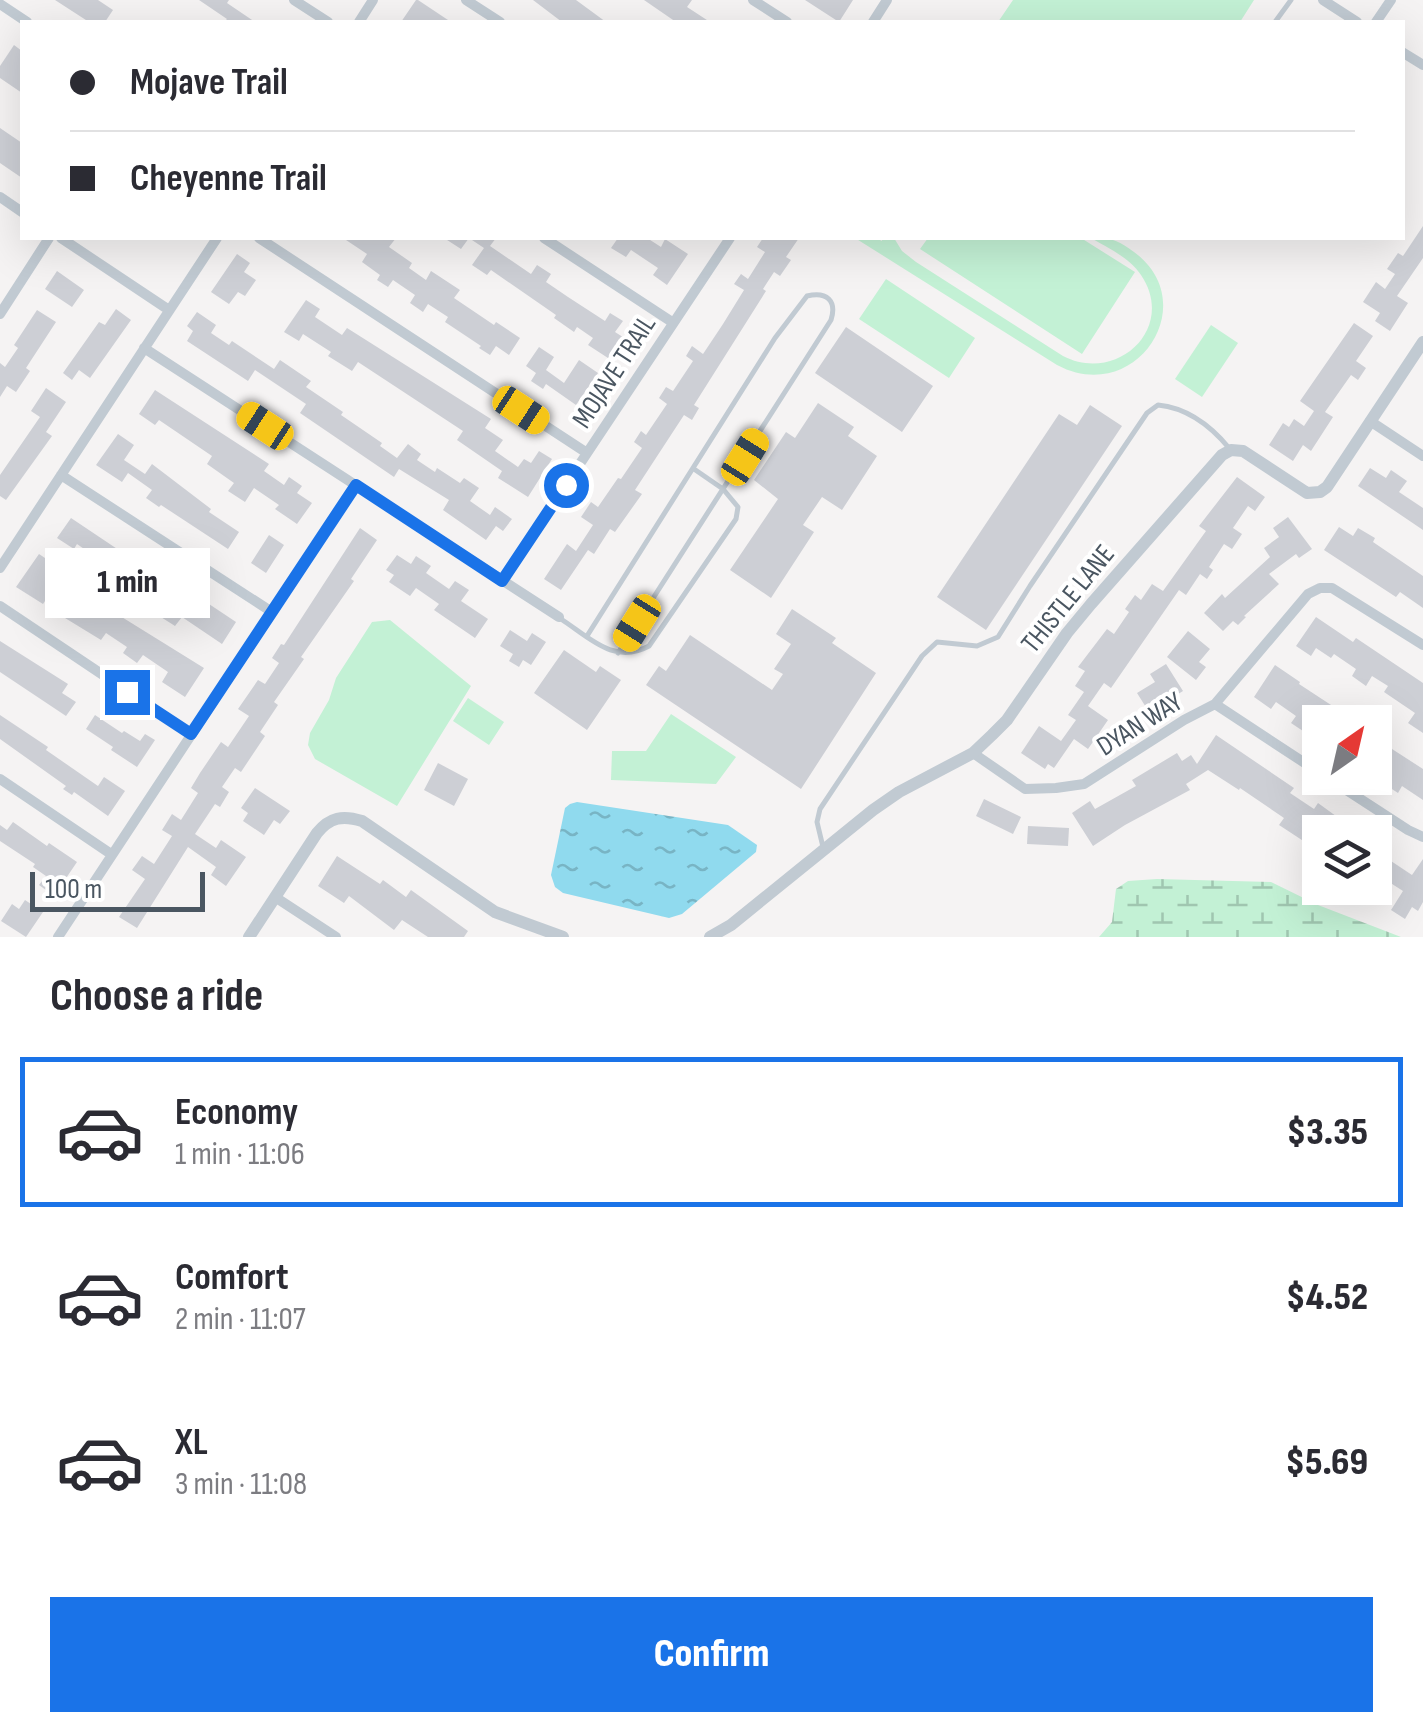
<!DOCTYPE html>
<html lang="en">
<head>
<meta charset="utf-8">
<style>
  :root { --surface:#fff; --page:#f7f7f7; --text:#2b2b33; --muted:#7c7c81; --line:#e1e1e2; --accent:#1a73e8 }
  body { margin:0; font-family:"Sofia Sans Condensed",sans-serif; background:var(--page); color:var(--text); height:100vh; display:flex; flex-direction:column; font-size:38px; white-space:nowrap }
  * { box-sizing:border-box; margin:0 }
  p { font-size:32px; color:var(--muted) }
  .icon { flex:none; width:55px; height:55px; fill:none; stroke:currentColor; stroke-width:2; stroke-linecap:round; stroke-linejoin:round }
  .map { position:relative; height:937px; overflow:hidden }
  .drawer { display:flex; flex-direction:column; background:var(--surface); flex:1 }
  .drawer>* { flex:none }
  .top-card { position:absolute; left:20px; top:20px; width:1385px; height:220px; border-radius:0px; box-shadow:0 10px 40px #0002; display:grid; align-content:center; height:220px; padding:0 50px; background:var(--surface) }
  .needle { width:65px; rotate:34deg }
  .controls { position:absolute; left:1302px; top:705px; display:grid; gap:20px }
  .controls a { display:grid; place-items:center; width:90px; height:90px; border-radius:0px; background:var(--surface); box-shadow:0 10px 40px #0002; font-size:50px }
  .scale { position:absolute; left:30px; bottom:25px; width:175px; box-sizing:border-box; padding-left:10px; border:5px solid #4a5661; border-top:0; font-size:28px; line-height:35px; white-space:nowrap; color:#4a5661; -webkit-text-stroke:8px #fff; paint-order:stroke }
  .end { position:absolute; width:45px; height:45px; margin:-22px; border:12px solid #1a73e8; background:#fff; box-shadow:0 0 0 5px #fff }
  .from { border-radius:50% }
  .bubble { position:absolute; height:70px; border-radius:0px; background:var(--surface); box-shadow:0 10px 40px #0002; font-size:32px; font-weight:800; line-height:70px; text-align:center }
  .car { position:absolute; width:30px; height:60px; margin:-30px -15px; border-radius:12px; box-shadow:0 0 8px 2px #0007; background:linear-gradient(#f5c518 24%,#345 0 40%,#f5c518 0 76%,#345 0 86%,#f5c518 0) }
  .top-card b { display:flex; align-items:center; gap:35px; height:95px; font-size:38px }
  .top-card b+b { border-top:2px solid var(--line) }
  .top-card i { width:25px; height:25px; background:var(--text) }
  ul { padding:0; list-style:none }
  li { display:flex; align-items:center; gap:30px; height:150px; margin:0 20px 15px; padding:0 30px; border:5px solid transparent; border-radius:0px }
  li div { flex:1 }
  li b { display:block; font-size:38px }
  li em { font-style:normal; font-weight:800 }
  li.on { border-color:var(--accent) }
  li>.icon { width:90px; height:90px; stroke-width:1.5 }
  h2 { padding:0 50px; font-size:45px; line-height:120px }
  .cta { display:flex; gap:20px; margin-top:auto; padding:20px 50px }
  .cta a { flex:1; height:115px; border-radius:0px; background:var(--accent); color:#fff; font-size:40px; font-weight:800; line-height:115px; text-align:center }
  .map>svg:first-child { display:block }
  .green { fill:#c3f1d5 }
  .wetland { fill:url(#wetland-marsh) }
  .water { fill:url(#water-ripples) }
  .building { fill:#cdcfd5 }
  .lines { fill:none; stroke-linecap:round; stroke-linejoin:round }
  .service { stroke:#c1cad2; stroke-width:5 }
  .minor { stroke:#c1cad2; stroke-width:10 }
  .tertiary { stroke:#c1cad2; stroke-width:12 }
  .route { stroke:#1a73e8; stroke-width:12 }
  .labels { text-anchor:middle; stroke-width:8; stroke-linejoin:round; paint-order:stroke }
  .street-label { font-size:28px; fill:#4a5661; stroke:#fff }
</style>
</head>
<body>
<div class="map">
<svg width="1423" height="937" viewBox="0 0 1423 937">
  <defs>
    <pattern id="wetland-marsh" width="20" height="14" patternUnits="userSpaceOnUse" patternTransform="scale(2.5)"><rect width="20" height="14" fill="#c3f1d5"/><path d="M1 5h8M5 5V1M11 12h8M15 12V8" fill="none" stroke="#a0c6b0"/></pattern>
    <pattern id="water-ripples" width="26" height="14" patternUnits="userSpaceOnUse" patternTransform="scale(2.5)"><rect width="26" height="14" fill="#90daee"/><path d="M2 4q2-2 4 0t4 0M15 11q2-2 4 0t4 0" fill="none" stroke="#78b4c4"/></pattern>
  </defs>
  <rect width="100%" height="100%" fill="#f5f3f3"/>
  <path class="green" d="M 1013,0 L 1254,0 L 1240,22 L 998,22 Z
    M 855,238 L 876,238 L 882,241 L 882,238 L 894,238 L 902,251 L 916,262 L 1063,356 C 1117,384 1177,328 1141,275 C 1130,258 1108,248 1091,238 C 1110,237 1119,241 1134,252 C 1204,303 1136,407 1057,365 Z
    M 928,238 L 1081,238 L 1135,272 L 1082,354 L 920,249 Z
    M 886,279 L 975,338 L 949,378 L 859,319 Z
    M 1211,325 L 1238,343 L 1202,397 L 1175,379 Z
    M 390,620 L 471,686 L 397,806 L 315,759 L 308,745 L 310,733 L 329,700 L 336,678 L 372,622 Z
    M 468,698 L 504,722 L 489,745 L 453,721 Z
    M 671,714 L 736,757 L 716,784 L 611,780 L 612,751 L 646,751 Z"/>
  <path class="wetland" d="M 1157,879 L 1271,882 L 1318,905 L 1401,937 L 1099,937 L 1112,922 L 1116,889 L 1128,881 Z"/>
  <path class="water" d="M 577,802 L 728,825 L 757,845 L 756,852 L 682,914 L 669,918 L 563,893 L 555,887 L 551,875 L 565,808 L 570,804 Z"/>
  <path class="building" d="M 55,0 L 98,0 L 113,10 L 105,22 L 89,22 Z
    M 199,0 L 229,0 L 227,3 L 255,22 L 224,22 L 227,19 Z
    M 416,0 L 418,0 L 451,22 L 401,22 Z
    M 533,0 L 576,0 L 606,22 L 562,22 Z
    M 644,0 L 692,0 L 687,7 L 710,22 L 676,22 Z
    M 805,0 L 853,0 L 839,22 Z
    M 14,45 L 22,51 L 22,93 L 0,78 L 0,66 Z
    M 0,128 L 22,143 L 22,178 L 0,163 Z
    M 1423,226 L 1423,258 L 1397,296 L 1408,303 L 1390,331 L 1375,321 L 1380,313 L 1363,302 L 1376,282 L 1385,289 L 1395,274 L 1387,269 L 1398,253 L 1403,256 Z
    M 343,238 L 396,238 L 389,247 L 412,263 L 409,268 L 426,280 L 431,271 L 460,290 L 454,298 L 494,325 L 496,322 L 520,338 L 509,355 L 496,346 L 490,355 L 479,348 L 481,346 L 445,322 L 448,317 L 428,304 L 423,312 L 410,303 L 415,295 L 393,280 L 388,287 L 377,280 L 380,275 L 362,262 L 367,254 Z
    M 444,238 L 496,238 L 490,246 L 531,274 L 537,265 L 551,274 L 546,282 L 568,297 L 605,321 L 610,313 L 623,321 L 615,332 L 629,341 L 619,357 L 611,352 L 608,358 L 588,345 L 593,338 L 577,327 L 574,332 L 554,318 L 556,315 L 491,270 L 487,275 L 472,265 L 484,248 L 469,238 L 461,249 Z
    M 618,238 L 647,238 L 661,247 L 665,239 L 688,254 L 667,285 L 653,275 L 658,268 L 631,250 L 626,257 L 611,248 Z
    M 763,238 L 799,238 L 786,257 L 791,260 L 780,276 L 774,272 L 763,289 L 766,291 L 694,405 L 699,408 L 692,420 L 684,415 L 635,490 L 642,494 L 615,532 L 610,529 L 594,554 L 588,550 L 561,590 L 544,579 L 567,544 L 576,551 L 593,525 L 581,517 L 591,502 L 598,507 L 618,478 L 621,479 L 642,448 L 634,442 L 641,431 L 646,435 L 667,404 L 659,398 L 666,387 L 673,391 L 693,361 L 686,356 L 692,346 L 703,354 L 723,324 L 744,290 L 734,284 L 741,274 L 748,279 L 765,252 L 757,247 Z
    M 237,254 L 250,263 L 244,272 L 256,280 L 245,296 L 238,292 L 229,304 L 211,292 Z
    M 57,271 L 84,290 L 72,307 L 45,289 Z
    M 306,300 L 320,309 L 315,317 L 342,335 L 347,328 L 491,419 L 485,428 L 503,440 L 495,451 L 518,467 L 524,459 L 531,463 L 539,451 L 552,459 L 528,497 L 498,478 L 502,471 L 457,440 L 463,431 L 358,362 L 352,371 L 328,356 L 331,352 L 303,334 L 299,341 L 284,332 Z
    M 116,309 L 131,320 L 90,378 L 79,370 L 72,380 L 63,373 L 99,322 L 105,325 Z
    M 37,310 L 56,322 L 26,368 L 30,371 L 16,392 L 7,386 L 0,397 L 0,363 L 5,367 L 18,348 L 14,345 Z
    M 197,312 L 216,325 L 211,333 L 229,345 L 232,341 L 274,369 L 280,360 L 311,381 L 306,387 L 343,412 L 341,415 L 382,443 L 380,446 L 397,458 L 408,444 L 421,454 L 417,460 L 435,472 L 437,468 L 460,483 L 464,478 L 479,488 L 470,501 L 490,515 L 495,507 L 512,519 L 503,531 L 496,526 L 486,540 L 443,510 L 449,500 L 399,469 L 394,477 L 300,413 L 306,404 L 255,370 L 248,381 L 187,341 L 193,331 L 187,326 Z
    M 1354,323 L 1373,336 L 1356,361 L 1366,368 L 1358,380 L 1351,375 L 1325,412 L 1333,417 L 1311,451 L 1303,445 L 1293,461 L 1269,445 L 1283,423 L 1289,427 L 1294,419 L 1304,426 L 1314,411 L 1300,401 Z
    M 846,327 L 933,386 L 902,432 L 815,373 Z
    M 539,347 L 554,357 L 546,370 L 564,383 L 579,360 L 598,373 L 576,405 L 546,384 L 543,389 L 531,381 L 536,373 L 526,366 Z
    M 46,388 L 66,402 L 46,432 L 52,436 L 6,500 L 0,496 L 0,475 L 40,417 L 31,411 Z
    M 155,390 L 269,464 L 264,471 L 284,485 L 289,477 L 302,486 L 297,493 L 312,503 L 297,524 L 275,509 L 279,505 L 254,488 L 245,502 L 228,491 L 234,483 L 207,464 L 212,456 L 159,420 L 155,425 L 139,414 Z
    M 818,403 L 854,427 L 848,436 L 877,456 L 842,510 L 822,497 L 803,525 L 814,532 L 771,598 L 730,570 L 778,499 L 754,480 L 786,432 L 795,438 Z
    M 1090,405 L 1122,426 L 986,630 L 937,597 L 1059,414 L 1077,425 Z
    M 118,434 L 134,445 L 124,460 L 145,474 L 152,464 L 211,509 L 209,512 L 239,532 L 228,549 L 161,505 L 159,507 L 146,498 L 152,490 L 128,473 L 122,482 L 96,465 Z
    M 1370,468 L 1386,478 L 1391,470 L 1407,481 L 1399,492 L 1423,508 L 1423,530 L 1358,486 Z
    M 1237,477 L 1265,497 L 1255,511 L 1248,506 L 1233,528 L 1242,534 L 1232,549 L 1224,544 L 1209,567 L 1213,570 L 1207,579 L 1200,574 L 1186,595 L 1179,590 L 1111,688 L 1104,683 L 1088,706 L 1108,720 L 1088,749 L 1074,739 L 1054,768 L 1048,764 L 1045,769 L 1021,753 L 1039,726 L 1061,741 L 1076,720 L 1068,715 L 1084,692 L 1075,686 L 1085,671 L 1078,667 L 1107,629 L 1114,634 L 1129,612 L 1125,609 L 1135,595 L 1141,600 L 1152,584 L 1163,591 L 1206,531 L 1199,526 Z
    M 1288,517 L 1312,549 L 1299,558 L 1296,554 L 1269,574 L 1279,584 L 1244,616 L 1246,617 L 1238,625 L 1233,621 L 1223,631 L 1204,613 L 1222,594 L 1225,598 L 1270,557 L 1264,548 L 1279,537 L 1273,528 Z
    M 71,518 L 162,579 L 159,583 L 203,613 L 209,604 L 236,622 L 222,644 L 182,617 L 175,626 L 153,612 L 160,602 L 77,544 L 74,549 L 57,538 Z
    M 1339,527 L 1353,536 L 1358,528 L 1375,538 L 1373,542 L 1423,576 L 1423,608 L 1400,592 L 1396,597 L 1324,550 Z
    M 360,528 L 377,540 L 351,579 L 354,581 L 301,657 L 304,659 L 274,702 L 278,705 L 260,732 L 265,736 L 241,772 L 235,768 L 222,787 L 229,792 L 220,807 L 215,804 L 195,834 L 216,848 L 221,840 L 246,857 L 226,886 L 211,875 L 216,867 L 188,847 L 137,928 L 119,917 L 145,879 L 132,870 L 142,856 L 154,864 L 172,836 L 162,830 L 172,814 L 181,820 L 198,793 L 191,788 L 200,773 L 221,742 L 228,747 L 249,716 L 238,709 L 258,680 L 265,684 L 279,663 L 272,658 L 281,644 L 284,645 Z
    M 269,535 L 284,545 L 266,573 L 251,563 Z
    M 39,554 L 57,566 L 47,581 L 62,590 L 65,586 L 100,611 L 104,606 L 204,668 L 185,697 L 162,682 L 168,672 L 143,655 L 137,663 L 123,653 L 127,647 L 106,633 L 101,640 L 65,618 L 68,613 L 47,598 L 43,604 L 16,587 Z
    M 397,555 L 411,564 L 416,556 L 431,566 L 426,573 L 449,589 L 455,581 L 469,590 L 461,601 L 488,619 L 475,638 L 434,610 L 439,604 L 416,588 L 410,596 L 389,582 L 394,575 L 386,570 Z
    M 792,609 L 836,638 L 832,643 L 876,673 L 801,789 L 646,685 L 659,666 L 666,671 L 690,635 L 772,690 L 783,674 L 774,669 L 791,644 L 776,634 Z
    M 1316,617 L 1353,642 L 1356,638 L 1423,683 L 1423,733 L 1408,723 L 1415,713 L 1384,692 L 1388,686 L 1372,676 L 1366,686 L 1352,676 L 1356,669 L 1334,654 L 1331,658 L 1316,648 L 1311,656 L 1296,646 Z
    M 510,630 L 527,641 L 532,633 L 546,642 L 531,665 L 523,660 L 519,667 L 509,661 L 513,654 L 500,646 Z
    M 1188,631 L 1210,649 L 1199,662 L 1206,667 L 1196,680 L 1167,657 Z
    M 0,641 L 68,684 L 62,693 L 76,702 L 66,716 L 0,672 Z
    M 564,650 L 596,672 L 600,666 L 621,680 L 587,730 L 534,693 Z
    M 1166,664 L 1183,691 L 1149,712 L 1137,693 L 1155,682 L 1150,674 Z
    M 1275,665 L 1300,682 L 1299,684 L 1357,722 L 1320,722 L 1320,733 L 1311,727 L 1306,733 L 1291,723 L 1296,716 L 1276,702 L 1271,709 L 1254,697 Z
    M 0,715 L 48,747 L 46,750 L 98,786 L 104,777 L 125,791 L 108,816 L 74,792 L 72,795 L 63,789 L 66,786 L 0,739 Z
    M 95,715 L 122,733 L 124,731 L 140,741 L 145,734 L 155,740 L 137,767 L 111,750 L 113,747 L 86,729 Z
    M 1216,735 L 1294,788 L 1290,793 L 1314,809 L 1318,803 L 1358,832 L 1320,832 L 1311,846 L 1279,825 L 1284,818 L 1240,788 L 1239,790 L 1208,770 L 1186,784 L 1190,790 L 1125,825 L 1093,846 L 1072,813 L 1090,801 L 1095,809 L 1136,786 L 1132,780 L 1177,753 L 1182,761 L 1191,755 L 1197,764 Z
    M 1375,738 L 1423,769 L 1423,800 L 1402,786 L 1398,793 L 1375,778 Z
    M 438,763 L 468,779 L 454,806 L 424,790 Z
    M 255,788 L 290,811 L 280,824 L 274,820 L 264,835 L 243,821 L 248,813 L 241,808 Z
    M 984,799 L 1021,817 L 1013,834 L 976,816 Z
    M 13,822 L 47,846 L 49,843 L 77,862 L 54,896 L 39,885 L 46,876 L 33,867 L 35,864 L 0,841 L 0,825 L 7,830 Z
    M 1028,826 L 1069,828 L 1068,846 L 1027,844 Z
    M 1378,842 L 1392,852 L 1388,859 L 1412,875 L 1423,859 L 1423,902 L 1418,911 L 1412,907 L 1405,919 L 1391,910 L 1403,891 L 1375,873 L 1375,847 Z
    M 337,856 L 380,884 L 383,880 L 406,897 L 411,890 L 468,931 L 464,937 L 428,937 L 402,920 L 394,930 L 349,896 L 344,903 L 318,886 Z
    M 25,900 L 43,912 L 26,937 L 1,921 L 12,904 L 19,909 Z"/>
  <g class="lines">
    <path class="service" d="M 1275,22 L 1291,0
      M 561,619 C 590,638 614,665 649,646 L 736,519 L 738,507 L 723,489 L 694,469
      M 587,636 L 775,338 L 807,296 C 827,291 837,301 831,320 L 618,653
      M 823,847 L 817,822 L 820,809 L 922,656 L 937,642 L 977,646 L 998,637 L 1030,586 L 1147,413 L 1158,405 C 1188,408 1210,425 1229,448"/>
    <path class="minor" d="M 294,0 L 328,22
      M 466,0 L 500,22
      M 753,0 L 787,22
      M 1323,0 L 1357,22
      M 0,4 L 27,22
      M 359,22 L 373,0
      M 873,22 L 887,0
      M 1376,22 L 1391,0
      M 1402,52 L 1423,65
      M 0,197 L 22,212
      M 61,238 L 169,310
      M 259,238 L 587,453
      M 544,238 L 672,322
      M 0,314 L 49,238
      M 144,348 L 559,617
      M 1370,421 L 1423,456
      M 61,475 L 272,612
      M 0,568 L 217,238
      M 502,581 L 730,238
      M 0,606 L 191,734
      M 1215,704 L 1320,773
      M 973,753 L 1025,789 L 1056,788 L 1084,784 L 1184,720 L 1215,704 L 1308,594 L 1320,588 L 1332,588 L 1423,645
      M 1328,778 L 1408,830 L 1423,837
      M 0,779 L 111,854
      M 275,897 L 336,937
      M 58,937 L 356,485"/>
    <path class="tertiary" d="M 249,937 L 317,833 C 330,817 343,815 362,821 L 495,912 L 563,937
      M 710,937 L 731,925 L 873,810 L 899,792 L 973,753 L 992,735 L 1007,720 L 1067,633 L 1091,604 L 1222,455 L 1231,450 L 1243,451 L 1307,493 L 1320,492 L 1327,487 L 1423,342"/>
  </g>
  <g class="lines">
    <path class="route" d="M 127,692 L 191,734 L 356,485 L 502,581 L 566,485"/>
  </g>
  <g class="labels">
    <g class="street-label">
      <text transform="translate(613 371) rotate(-57)" y="10">MOJAVE TRAIL</text>
      <text transform="translate(1067 598) rotate(-51)" y="10">THISTLE LANE</text>
      <text transform="translate(1139 723) rotate(-32)" y="10">DYAN WAY</text>
    </g>
  </g>
</svg>
<div class="controls">
<a><svg class="needle" viewBox="-14 -14 28 28"><path d="M0-13l5 13h-10z" fill="#e53935"/><path d="M0 13l5-13h-10z" fill="#7c7c81"/></svg></a>
<a><svg class="icon" aria-label="layers" viewBox="0 0 24 24"><path d="M12 4l9 5-9 5-9-5zM3 14l9 5 9-5"/></svg></a>
</div>
<div class="scale">100 m</div>
<i class="end from" style="left:566px;top:485px"></i>
<i class="end" style="left:127px;top:692px"></i>
<div class="bubble" style="left:45px;top:548px;width:165px">1 min</div>
<i class="car" style="left:521px;top:410px;rotate:123deg"></i>
<i class="car" style="left:265px;top:426px;rotate:303deg"></i>
<i class="car" style="left:745px;top:457px;rotate:32deg"></i>
<i class="car" style="left:637px;top:623px;rotate:212deg"></i>
<div class="top-card">
<b><i class="from"></i>Mojave Trail</b>
<b><i></i>Cheyenne Trail</b>
</div>
</div>
<section class="drawer">
<h2>Choose a ride</h2>
<ul>
<li class="on"><svg class="icon" aria-label="car" viewBox="0 0 24 24"><path d="M5 17H2v-5l4-1 3-4h7l3 4 3 1v5h-3M9 17h6M6 11h13"/><circle cx="7" cy="17" r="2"/><circle cx="17" cy="17" r="2"/></svg><div><b>Economy</b><p>1 min · 11:06</p></div><em>$3.35</em></li>
<li><svg class="icon" aria-label="car" viewBox="0 0 24 24"><path d="M5 17H2v-5l4-1 3-4h7l3 4 3 1v5h-3M9 17h6M6 11h13"/><circle cx="7" cy="17" r="2"/><circle cx="17" cy="17" r="2"/></svg><div><b>Comfort</b><p>2 min · 11:07</p></div><em>$4.52</em></li>
<li><svg class="icon" aria-label="car" viewBox="0 0 24 24"><path d="M5 17H2v-5l4-1 3-4h7l3 4 3 1v5h-3M9 17h6M6 11h13"/><circle cx="7" cy="17" r="2"/><circle cx="17" cy="17" r="2"/></svg><div><b>XL</b><p>3 min · 11:08</p></div><em>$5.69</em></li>
</ul>
<div class="cta"><a>Confirm</a></div>
</section>
</body>
</html>
